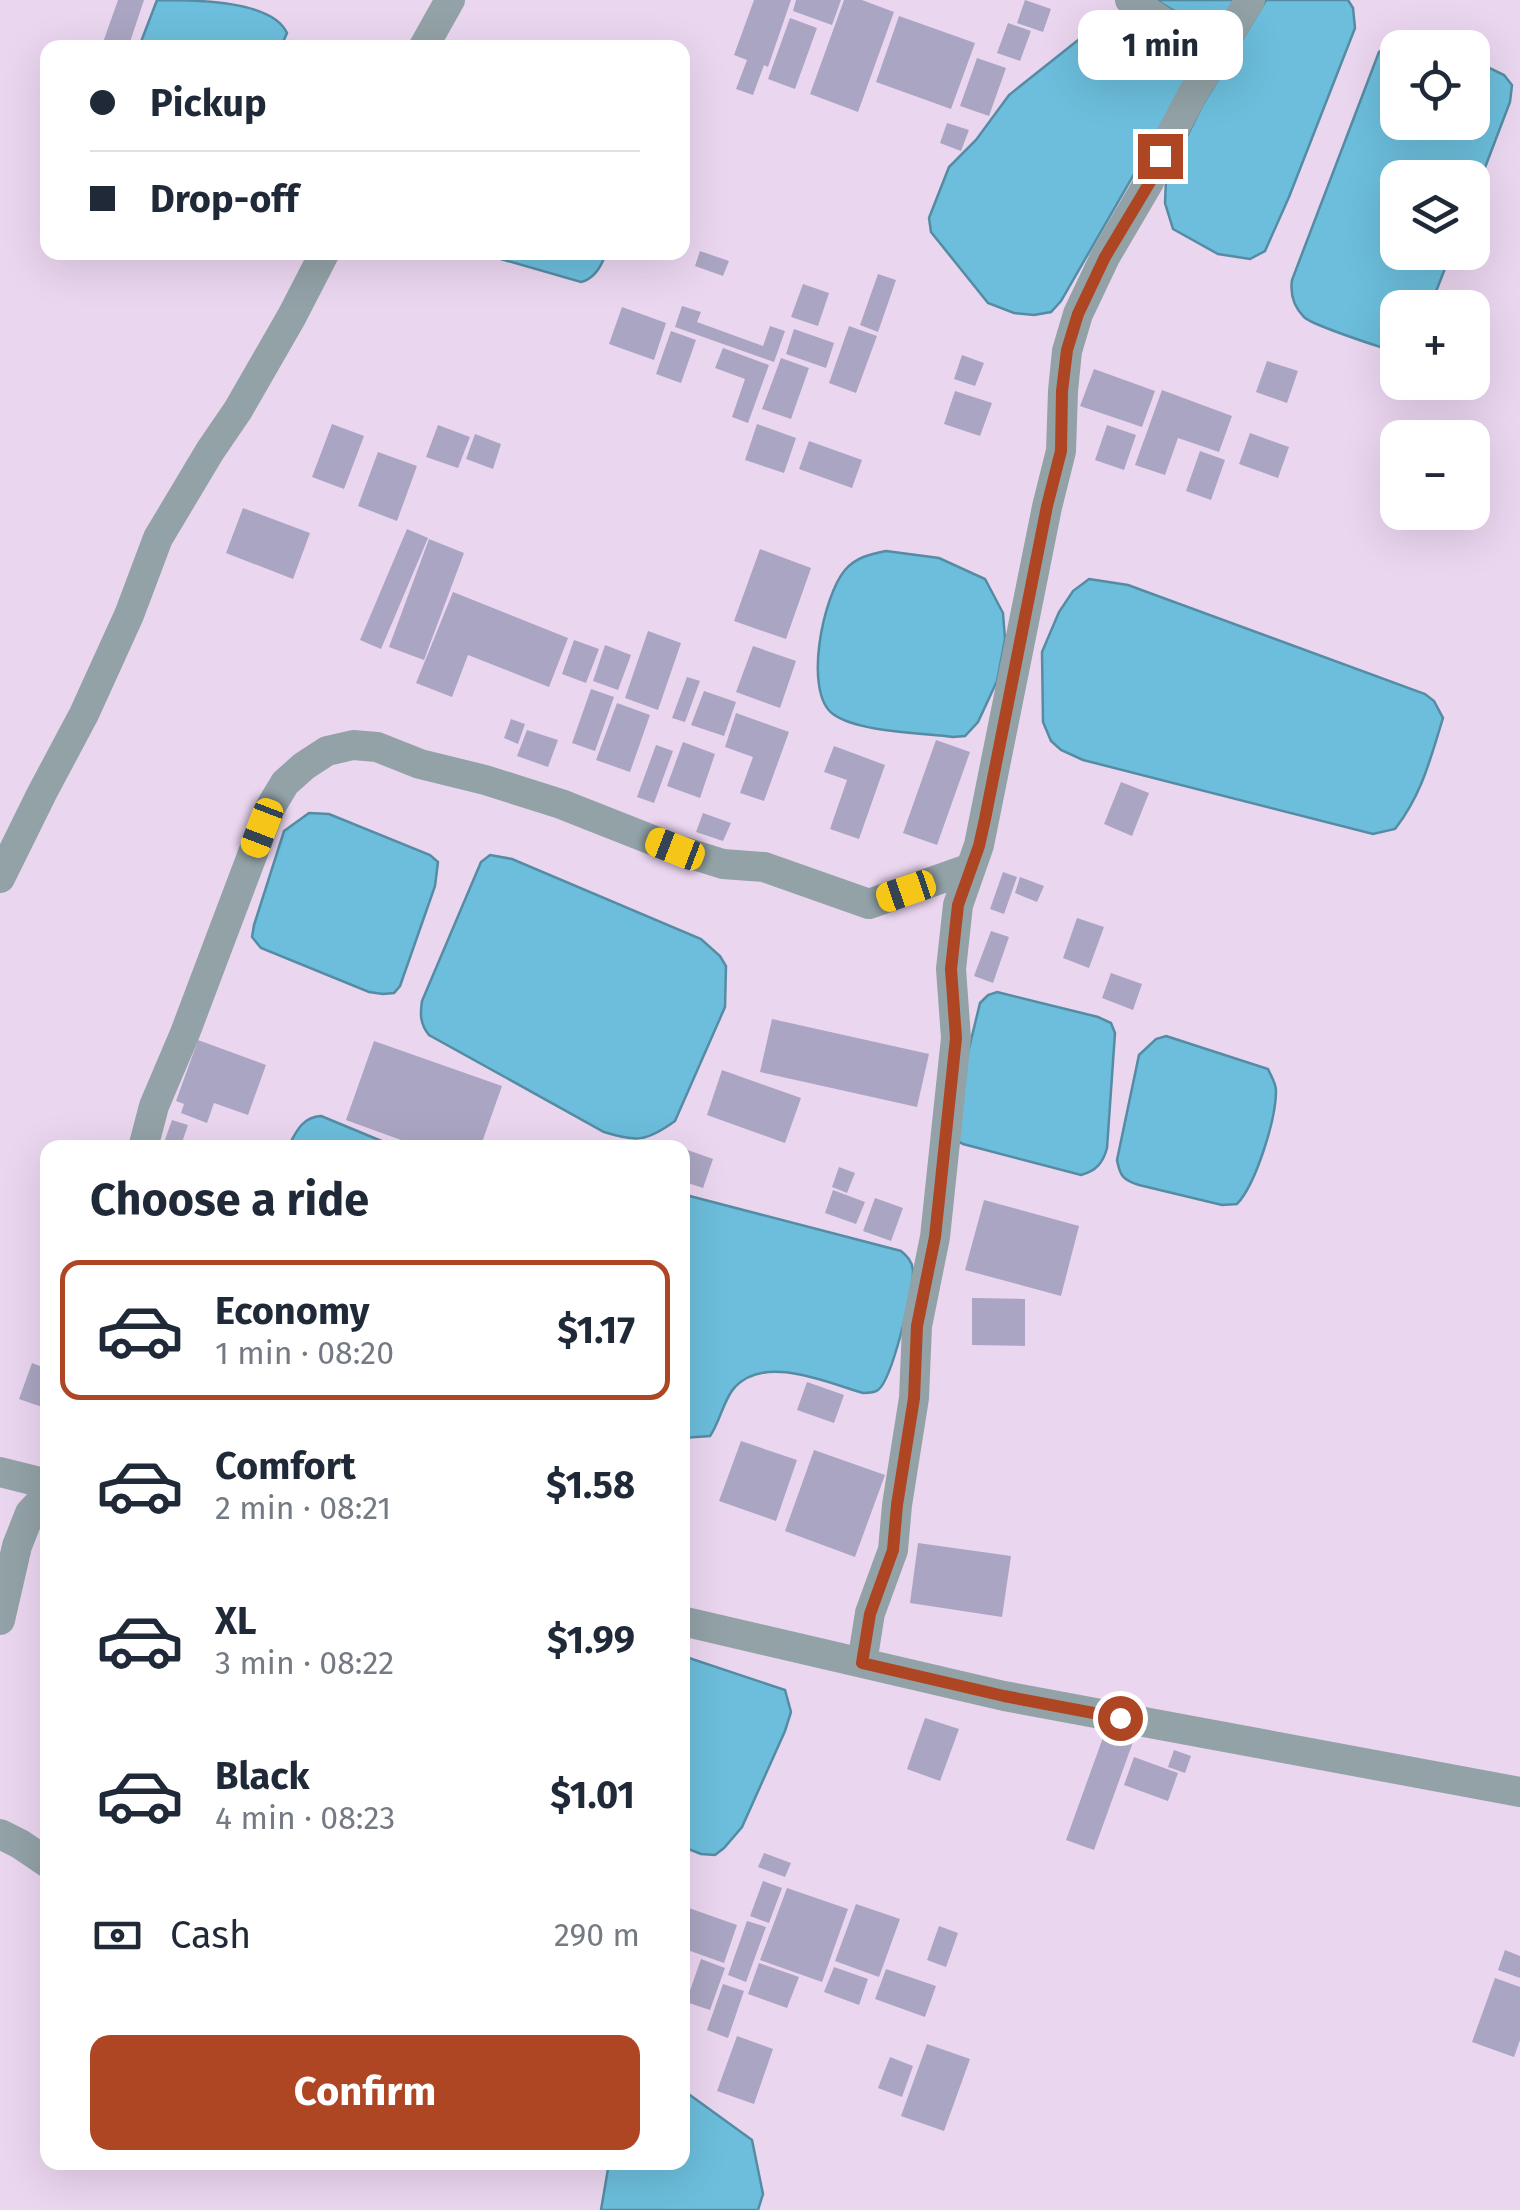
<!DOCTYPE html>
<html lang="en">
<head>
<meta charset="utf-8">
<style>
  :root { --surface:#fff; --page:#f6f6f7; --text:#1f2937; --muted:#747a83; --line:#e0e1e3; --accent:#ae4624 }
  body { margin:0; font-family:"Fira Sans",sans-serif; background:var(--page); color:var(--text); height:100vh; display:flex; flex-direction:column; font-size:38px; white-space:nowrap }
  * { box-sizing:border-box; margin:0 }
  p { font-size:32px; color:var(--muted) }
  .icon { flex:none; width:55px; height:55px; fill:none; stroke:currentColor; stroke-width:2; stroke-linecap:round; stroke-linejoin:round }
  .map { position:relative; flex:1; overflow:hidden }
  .details { position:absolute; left:40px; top:1140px; width:650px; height:1030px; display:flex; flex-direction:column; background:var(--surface); border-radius:20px; box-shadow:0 10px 40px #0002 }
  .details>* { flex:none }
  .top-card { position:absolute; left:40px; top:40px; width:650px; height:220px; border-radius:20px; box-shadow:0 10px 40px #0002; display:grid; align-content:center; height:220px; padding:0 50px; background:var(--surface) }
  .fabs { position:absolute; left:1380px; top:30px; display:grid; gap:20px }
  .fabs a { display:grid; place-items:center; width:110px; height:110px; border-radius:20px; background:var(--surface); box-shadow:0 10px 40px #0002; font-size:50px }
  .end { position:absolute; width:45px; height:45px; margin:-22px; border:12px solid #ae4624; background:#fff; box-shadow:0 0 0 5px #fff }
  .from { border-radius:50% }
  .bubble { position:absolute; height:70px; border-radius:20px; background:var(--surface); box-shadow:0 10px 40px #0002; font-size:32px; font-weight:700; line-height:70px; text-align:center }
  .car { position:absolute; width:30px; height:60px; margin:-30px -15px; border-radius:12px; box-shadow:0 0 8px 2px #0007; background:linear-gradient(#f5c518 24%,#345 0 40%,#f5c518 0 76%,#345 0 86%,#f5c518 0) }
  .top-card b { display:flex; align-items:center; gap:35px; height:95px; font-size:38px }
  .top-card b+b { border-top:2px solid var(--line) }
  .top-card i { width:25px; height:25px; background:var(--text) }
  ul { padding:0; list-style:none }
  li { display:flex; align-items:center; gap:30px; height:140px; margin:0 20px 15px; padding:0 30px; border:5px solid transparent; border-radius:20px }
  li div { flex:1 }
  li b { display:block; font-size:38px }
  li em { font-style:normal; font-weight:700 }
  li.current { border-color:var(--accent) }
  li>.icon { width:90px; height:90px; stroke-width:1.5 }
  h2 { padding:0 50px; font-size:45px; line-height:120px }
  .pay { display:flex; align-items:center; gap:25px; height:110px; padding:0 50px; font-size:38px }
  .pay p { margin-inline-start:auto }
  .cta { display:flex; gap:20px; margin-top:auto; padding:20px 50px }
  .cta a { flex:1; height:115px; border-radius:20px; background:var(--accent); color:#fff; font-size:40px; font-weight:700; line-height:115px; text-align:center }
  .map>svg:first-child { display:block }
  .water { fill:#6cbedc; stroke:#558ca4; stroke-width:2.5 }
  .building { fill:#aaa5c2 }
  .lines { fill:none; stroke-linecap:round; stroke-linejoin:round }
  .minor { stroke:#92a2a6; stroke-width:30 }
  .route { stroke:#ae4624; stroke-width:12 }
</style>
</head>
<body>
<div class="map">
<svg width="1520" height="2210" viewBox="0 0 1520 2210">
  <rect width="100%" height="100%" fill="#ebd6f0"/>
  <path class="water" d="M 157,0 C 195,0 272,0 287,33 L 281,47 L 139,47 Z
    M 1156,0 L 1238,0 L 1223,21 C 1199,27 1177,13 1156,0 Z
    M 1266,0 L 1348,0 L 1353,8 L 1355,28 L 1289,197 L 1265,251 L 1250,259 L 1218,254 L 1173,229 L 1165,203 L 1166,179 L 1203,104 Z
    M 1112,16 L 1134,19 L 1187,55 L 1189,61 L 1187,82 L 1061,301 L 1051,312 L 1034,315 L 1014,313 L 988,303 L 931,232 L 929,218 L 949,167 L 976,140 L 1009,95 L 1102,21 Z
    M 1407,41 L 1426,41 L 1447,47 L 1398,48 L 1398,122 L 1472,122 L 1473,60 L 1504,75 L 1512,85 L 1510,102 L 1473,199 L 1472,178 L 1398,178 L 1398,252 L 1451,253 L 1430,307 L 1398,308 L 1397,351 L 1395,352 C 1378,346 1313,326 1304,317 C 1293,306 1290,294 1292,280 L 1379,52 L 1392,45 Z
    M 480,253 L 606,253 C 602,265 594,279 581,282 Z
    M 886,551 L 939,558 L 985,579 L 1003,613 L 1005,639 L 997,681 L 978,722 L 965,736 L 953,737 C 921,733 857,732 833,714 C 803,692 823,596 845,570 C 856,557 871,554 886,551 Z
    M 1089,579 L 1128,585 L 1425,694 L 1434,701 L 1443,718 C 1430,760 1422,794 1395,829 L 1373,834 L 1083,760 L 1061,750 L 1051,741 L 1043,722 L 1042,652 L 1059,612 L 1073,591 Z
    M 309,813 L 329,814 L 430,855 L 438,862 L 435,886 L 400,986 L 394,993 L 383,994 L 369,992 L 261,948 L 252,937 L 254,925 L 284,831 Z
    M 490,855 L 512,859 L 701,939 L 720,956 L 726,966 L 725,1007 L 675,1121 C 646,1142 636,1142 604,1132 L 429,1035 C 420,1024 420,1014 422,1001 L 481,862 Z
    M 997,992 L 1098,1017 L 1111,1023 L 1115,1033 L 1107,1148 C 1103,1163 1096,1171 1081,1175 L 963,1144 L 956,1140 L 951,1123 L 980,1003 L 988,995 Z
    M 1166,1036 L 1268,1069 C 1271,1076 1276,1083 1276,1091 C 1276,1119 1256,1184 1237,1204 L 1222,1205 L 1139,1185 C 1123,1180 1120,1176 1117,1160 L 1139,1055 L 1156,1039 Z
    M 321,1116 L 396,1147 L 288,1147 C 296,1132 302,1117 321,1116 Z
    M 682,1194 L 901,1251 C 907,1256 912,1261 913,1270 C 914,1288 892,1380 878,1390 C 874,1393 869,1393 863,1393 C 828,1383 766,1354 735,1387 C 724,1398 720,1422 710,1436 L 683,1438 Z
    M 683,1656 L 785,1690 L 791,1712 L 785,1731 L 742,1827 L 724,1848 L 715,1855 L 701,1854 L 683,1847 Z
    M 683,2090 L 752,2140 L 763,2194 L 758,2210 L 601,2210 L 609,2163 L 682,2162 Z"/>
  <path class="building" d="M 118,0 L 144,0 L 128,48 L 101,48 Z
    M 754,0 L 791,0 L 768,67 L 764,65 L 753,95 L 736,89 L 747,60 L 734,55 Z
    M 796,0 L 841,0 L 832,25 L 793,11 Z
    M 844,0 L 862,0 L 894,12 L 858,112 L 810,94 Z
    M 1025,0 L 1051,9 L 1043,32 L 1017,23 Z
    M 899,16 L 975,43 L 951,109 L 876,82 Z
    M 790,18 L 817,28 L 795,89 L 768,79 Z
    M 1008,23 L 1031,31 L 1020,61 L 997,53 Z
    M 977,58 L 1006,68 L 989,116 L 960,106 Z
    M 947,123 L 969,130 L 961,151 L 940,143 Z
    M 700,251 L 729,261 L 723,276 L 695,266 Z
    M 878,274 L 896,280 L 878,332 L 860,325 Z
    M 803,284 L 829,293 L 818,326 L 791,317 Z
    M 682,306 L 701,312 L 697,322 L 763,346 L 770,326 L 785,331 L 774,362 L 675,327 Z
    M 622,307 L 666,323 L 654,360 L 609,344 Z
    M 849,326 L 877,336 L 856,393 L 829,383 Z
    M 794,329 L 834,343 L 826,368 L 786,354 Z
    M 671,331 L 696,340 L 681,383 L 656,374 Z
    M 723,348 L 769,365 L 748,423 L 732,417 L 745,379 L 715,368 Z
    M 962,355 L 984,363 L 975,386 L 954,379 Z
    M 781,358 L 809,368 L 791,419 L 762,409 Z
    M 1267,361 L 1298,371 L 1287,403 L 1256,392 Z
    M 1094,369 L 1155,391 L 1142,427 L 1080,406 Z
    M 1162,390 L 1232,416 L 1219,452 L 1178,438 L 1165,475 L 1135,465 Z
    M 955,391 L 992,403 L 980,436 L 944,424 Z
    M 332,424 L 364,436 L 344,489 L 312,477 Z
    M 757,424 L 796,438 L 784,473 L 745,460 Z
    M 438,425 L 470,437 L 458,468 L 426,457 Z
    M 1107,425 L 1136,435 L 1124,470 L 1095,460 Z
    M 1250,433 L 1289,447 L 1278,478 L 1239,464 Z
    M 475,434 L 501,444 L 493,469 L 466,459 Z
    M 809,441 L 862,460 L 852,488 L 799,469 Z
    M 1200,451 L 1225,460 L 1211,500 L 1186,491 Z
    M 378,452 L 417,466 L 397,521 L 358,506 Z
    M 243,508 L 310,533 L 293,579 L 226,553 Z
    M 407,529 L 428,538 L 381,649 L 360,640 Z
    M 429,539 L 464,553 L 424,660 L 389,647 Z
    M 760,549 L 811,568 L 786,639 L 734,621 Z
    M 453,592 L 568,638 L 549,687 L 468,655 L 452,697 L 416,683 Z
    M 648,631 L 681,643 L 658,710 L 625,698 Z
    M 574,640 L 599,649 L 586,683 L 562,674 Z
    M 605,645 L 631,655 L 618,690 L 593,681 Z
    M 753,646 L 796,661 L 780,708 L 736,692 Z
    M 687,677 L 700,681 L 685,722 L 672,718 Z
    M 591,689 L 614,697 L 595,751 L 572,743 Z
    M 704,691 L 736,702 L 724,736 L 691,725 Z
    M 617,703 L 650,715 L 630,772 L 596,760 Z
    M 736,713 L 789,732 L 764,801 L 740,793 L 753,757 L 725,747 Z
    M 511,719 L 525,724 L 518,744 L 504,738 Z
    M 527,730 L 558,740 L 548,767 L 517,756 Z
    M 936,740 L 970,752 L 937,845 L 903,833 Z
    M 683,742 L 715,754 L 700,798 L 667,786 Z
    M 656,745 L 673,751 L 654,803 L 637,797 Z
    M 834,746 L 885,765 L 859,839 L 830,829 L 847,780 L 824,772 Z
    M 1121,782 L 1149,793 L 1132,836 L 1104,824 Z
    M 703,813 L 731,823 L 723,841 L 696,832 Z
    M 1003,872 L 1017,877 L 1004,914 L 990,909 Z
    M 1020,877 L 1044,886 L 1037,902 L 1015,893 Z
    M 1077,918 L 1104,927 L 1089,968 L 1063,958 Z
    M 991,931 L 1009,937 L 993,983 L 974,976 Z
    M 1111,973 L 1142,984 L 1133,1010 L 1102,998 Z
    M 772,1019 L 929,1054 L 917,1107 L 760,1072 Z
    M 198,1040 L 266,1065 L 248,1115 L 214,1103 L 207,1123 L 181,1113 L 184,1104 L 176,1101 Z
    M 374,1041 L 502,1086 L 480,1148 L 423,1148 L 346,1120 Z
    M 722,1070 L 801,1098 L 785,1143 L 707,1115 Z
    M 172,1120 L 188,1125 L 180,1148 L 162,1148 Z
    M 682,1148 L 713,1159 L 703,1188 L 682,1181 Z
    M 839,1167 L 855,1173 L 847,1193 L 832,1187 Z
    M 833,1190 L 865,1202 L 856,1224 L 825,1213 Z
    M 875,1198 L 903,1208 L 891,1241 L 863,1231 Z
    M 984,1200 L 1079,1226 L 1061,1296 L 965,1270 Z
    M 972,1298 L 1025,1299 L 1025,1346 L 972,1345 Z
    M 32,1363 L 48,1369 L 48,1409 L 19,1399 Z
    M 807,1382 L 844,1395 L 834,1423 L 797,1410 Z
    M 741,1441 L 797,1460 L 776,1521 L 719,1501 Z
    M 814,1450 L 885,1475 L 855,1557 L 785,1531 Z
    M 918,1543 L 1011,1556 L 1002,1617 L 910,1603 Z
    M 925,1718 L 959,1729 L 940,1781 L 907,1769 Z
    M 1105,1732 L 1133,1742 L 1094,1850 L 1066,1840 Z
    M 1174,1750 L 1191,1756 L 1185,1773 L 1168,1767 Z
    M 1134,1757 L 1178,1773 L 1168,1801 L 1124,1785 Z
    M 764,1853 L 791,1863 L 785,1877 L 758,1867 Z
    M 763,1881 L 782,1888 L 769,1923 L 750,1916 Z
    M 787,1888 L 848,1909 L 822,1982 L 760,1960 Z
    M 856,1904 L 900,1919 L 879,1977 L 835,1961 Z
    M 686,1907 L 737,1925 L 724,1963 L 682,1948 L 682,1917 Z
    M 747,1921 L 766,1927 L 746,1982 L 728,1975 Z
    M 939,1926 L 958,1933 L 946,1967 L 927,1960 Z
    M 1505,1950 L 1520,1956 L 1520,1978 L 1498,1970 Z
    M 701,1959 L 725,1968 L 710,2010 L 686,2002 Z
    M 759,1963 L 799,1977 L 787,2008 L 748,1994 Z
    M 834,1967 L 868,1979 L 859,2005 L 824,1992 Z
    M 886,1969 L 936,1986 L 925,2017 L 875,1999 Z
    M 1495,1978 L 1520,1987 L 1520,2040 L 1514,2057 L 1472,2042 Z
    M 723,1984 L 744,1991 L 728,2038 L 707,2030 Z
    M 737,2036 L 773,2049 L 754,2104 L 717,2091 Z
    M 927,2044 L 970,2059 L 944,2131 L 901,2116 Z
    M 890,2057 L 913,2066 L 902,2097 L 878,2088 Z"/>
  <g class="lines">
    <path class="minor" d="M 1130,0 L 1215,56
      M 423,48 L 450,0
      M 0,878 L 42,793 L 84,714 L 129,615 L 158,538 L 210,451 L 238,410 L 292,316 L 325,252
      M 143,1148 L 154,1106 L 185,1033 L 270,808 L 285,783 L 304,766 L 327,751 L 353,745 L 377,747 L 420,764 L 485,780 L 561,804 L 675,849 L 723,864 L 764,867 L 869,904 L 971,868
      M 0,1472 L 48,1484
      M 0,1620 L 17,1546 L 30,1513 L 48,1494
      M 682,1621 L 1004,1696 L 1520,1792
      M 862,1663 L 870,1613 L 893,1550 L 897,1505 L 914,1398 L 917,1326 L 935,1237 L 956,1038 L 951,969 L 958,905 L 979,845 L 1047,507 L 1061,451 L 1063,391 L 1067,351 L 1078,314 L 1105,257 L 1149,182 L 1160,156 L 1192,95 L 1250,0
      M 0,1834 L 20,1844 L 48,1863"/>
  </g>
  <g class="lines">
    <path class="route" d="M 1120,1718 L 1004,1696 L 862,1663 L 870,1614 L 893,1550 L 897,1505 L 914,1398 L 917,1326 L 935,1237 L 956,1038 L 951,969 L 958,905 L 979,846 L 985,819 L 1047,506 L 1061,451 L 1062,391 L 1067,350 L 1078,314 L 1105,257 L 1150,182 L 1160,156"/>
  </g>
</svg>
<div class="fabs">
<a><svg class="icon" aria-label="locate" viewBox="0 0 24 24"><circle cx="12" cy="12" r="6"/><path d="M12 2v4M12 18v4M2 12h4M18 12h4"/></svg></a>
<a><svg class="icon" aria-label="layers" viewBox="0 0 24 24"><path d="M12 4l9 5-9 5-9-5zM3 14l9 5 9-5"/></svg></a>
<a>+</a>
<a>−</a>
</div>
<i class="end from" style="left:1120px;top:1718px"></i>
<i class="end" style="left:1160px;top:156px"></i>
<div class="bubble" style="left:1078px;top:10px;width:165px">1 min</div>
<i class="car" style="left:262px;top:828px;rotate:201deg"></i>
<i class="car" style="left:675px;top:849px;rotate:291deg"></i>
<i class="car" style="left:906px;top:891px;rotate:251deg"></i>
<div class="top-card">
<b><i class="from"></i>Pickup</b>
<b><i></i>Drop-off</b>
</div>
<section class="details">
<h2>Choose a ride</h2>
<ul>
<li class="current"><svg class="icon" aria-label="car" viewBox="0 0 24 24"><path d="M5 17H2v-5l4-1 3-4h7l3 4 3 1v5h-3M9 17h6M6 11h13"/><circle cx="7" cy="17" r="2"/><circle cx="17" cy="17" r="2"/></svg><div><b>Economy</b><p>1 min · 08:20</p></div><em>$1.17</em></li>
<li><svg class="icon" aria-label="car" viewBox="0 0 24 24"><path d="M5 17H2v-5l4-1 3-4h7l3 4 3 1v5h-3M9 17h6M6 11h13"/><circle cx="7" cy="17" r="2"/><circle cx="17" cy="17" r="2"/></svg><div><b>Comfort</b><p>2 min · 08:21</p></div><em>$1.58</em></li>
<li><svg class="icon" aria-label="car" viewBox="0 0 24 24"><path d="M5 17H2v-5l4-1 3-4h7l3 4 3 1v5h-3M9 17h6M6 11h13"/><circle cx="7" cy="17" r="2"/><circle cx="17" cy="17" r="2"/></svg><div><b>XL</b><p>3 min · 08:22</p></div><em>$1.99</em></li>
<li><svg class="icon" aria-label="car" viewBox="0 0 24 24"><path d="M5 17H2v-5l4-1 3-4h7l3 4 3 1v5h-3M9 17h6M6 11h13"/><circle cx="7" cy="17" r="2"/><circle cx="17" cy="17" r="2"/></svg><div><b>Black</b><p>4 min · 08:23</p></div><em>$1.01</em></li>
</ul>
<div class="pay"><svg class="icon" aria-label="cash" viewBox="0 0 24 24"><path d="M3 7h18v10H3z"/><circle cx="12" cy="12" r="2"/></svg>Cash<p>290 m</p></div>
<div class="cta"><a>Confirm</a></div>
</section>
</div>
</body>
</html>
